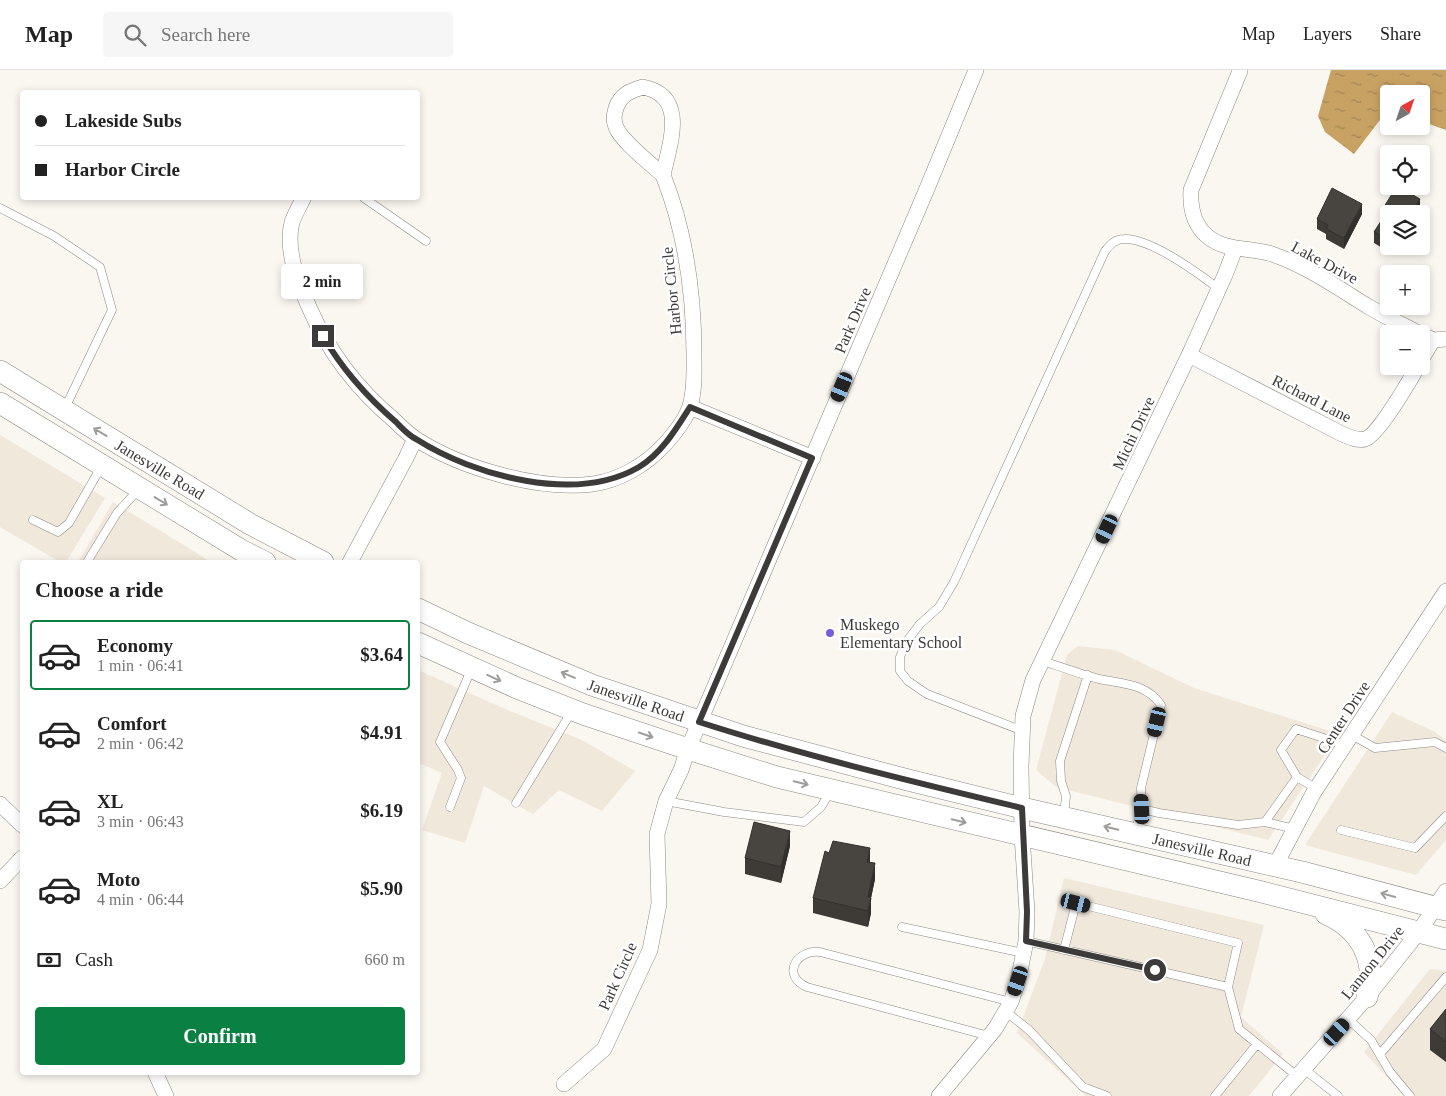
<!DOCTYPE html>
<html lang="en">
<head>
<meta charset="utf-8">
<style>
  :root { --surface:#fff; --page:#f6f6f6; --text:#222; --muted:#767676; --line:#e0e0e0; --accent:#0b8043 }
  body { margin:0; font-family:Georgia,serif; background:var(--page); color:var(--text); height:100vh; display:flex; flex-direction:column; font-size:19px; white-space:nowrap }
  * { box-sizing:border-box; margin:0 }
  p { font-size:16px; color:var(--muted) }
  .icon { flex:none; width:28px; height:28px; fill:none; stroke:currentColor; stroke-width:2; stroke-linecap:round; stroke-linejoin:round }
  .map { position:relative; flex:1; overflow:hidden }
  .side { position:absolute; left:20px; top:490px; width:400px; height:515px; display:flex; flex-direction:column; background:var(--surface); border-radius:5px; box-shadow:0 2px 8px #0003 }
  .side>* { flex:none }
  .banner { position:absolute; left:20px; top:20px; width:400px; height:110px; border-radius:5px; box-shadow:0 2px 8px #0003; display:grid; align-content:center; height:110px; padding:0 15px; background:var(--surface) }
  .needle { width:32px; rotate:40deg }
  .buttons { position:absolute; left:1380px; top:15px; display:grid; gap:10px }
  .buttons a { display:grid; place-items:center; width:50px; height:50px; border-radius:5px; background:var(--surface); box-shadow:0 2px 8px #0003; font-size:25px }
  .end { position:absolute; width:22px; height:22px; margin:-11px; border:6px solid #3d3b39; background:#fff; box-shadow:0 0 0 2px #fff }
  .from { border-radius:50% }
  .bubble { position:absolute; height:35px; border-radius:5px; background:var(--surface); box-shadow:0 2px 8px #0003; font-size:16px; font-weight:700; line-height:35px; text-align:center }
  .car { position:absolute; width:15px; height:30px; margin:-15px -8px; border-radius:6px; box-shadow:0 0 4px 1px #0007; background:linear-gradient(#222 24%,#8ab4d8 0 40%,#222 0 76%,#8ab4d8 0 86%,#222 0) }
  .banner b { display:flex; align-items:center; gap:18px; height:48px; font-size:19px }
  .banner b+b { border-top:1px solid var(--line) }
  .banner i { width:12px; height:12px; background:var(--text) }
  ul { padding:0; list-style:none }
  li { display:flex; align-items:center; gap:15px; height:70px; margin:0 10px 8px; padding:0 5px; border:2px solid transparent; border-radius:5px }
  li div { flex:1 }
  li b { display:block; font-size:19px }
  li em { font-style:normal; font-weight:700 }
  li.current { border-color:var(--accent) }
  li>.icon { width:45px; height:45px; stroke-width:1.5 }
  h2 { padding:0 15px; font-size:22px; line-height:60px }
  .pay { display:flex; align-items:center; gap:12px; height:55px; padding:0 15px; font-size:19px }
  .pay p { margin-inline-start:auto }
  .primary-button { display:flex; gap:10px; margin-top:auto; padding:10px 15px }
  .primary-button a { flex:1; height:58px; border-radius:5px; background:var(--accent); color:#fff; font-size:20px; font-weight:700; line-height:58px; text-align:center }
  header { display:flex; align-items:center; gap:30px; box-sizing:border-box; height:70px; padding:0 25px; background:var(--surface); border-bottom:1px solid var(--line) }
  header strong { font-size:24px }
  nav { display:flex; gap:28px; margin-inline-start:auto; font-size:18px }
  .search { width:350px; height:45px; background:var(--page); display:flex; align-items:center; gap:12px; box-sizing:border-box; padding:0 18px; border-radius:5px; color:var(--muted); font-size:19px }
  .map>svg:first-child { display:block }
  .built { fill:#f1e8dc }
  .water { fill:url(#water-ripples) }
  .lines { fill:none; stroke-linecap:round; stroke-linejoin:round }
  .lane-casing { stroke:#8c8983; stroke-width:9 }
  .street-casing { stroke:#8c8983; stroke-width:16 }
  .secondary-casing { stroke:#8c8983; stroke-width:22 }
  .lane { stroke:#fff; stroke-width:8 }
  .street { stroke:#fff; stroke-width:15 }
  .secondary { stroke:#fff; stroke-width:21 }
  .wall { fill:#3e3b37 }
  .shaded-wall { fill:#32302d }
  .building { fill:#484540; stroke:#32302d }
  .oneway { stroke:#9e9d9c }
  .route { stroke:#3d3b39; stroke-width:6 }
  .poi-dot { fill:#775dd7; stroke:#fff; stroke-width:2 }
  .labels { text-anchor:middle; stroke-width:5; stroke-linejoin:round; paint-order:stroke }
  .street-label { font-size:16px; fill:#3d3b39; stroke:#fff }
  .poi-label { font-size:16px; fill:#3d3b39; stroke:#fff; text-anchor:start }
</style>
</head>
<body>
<header>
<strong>Map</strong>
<div class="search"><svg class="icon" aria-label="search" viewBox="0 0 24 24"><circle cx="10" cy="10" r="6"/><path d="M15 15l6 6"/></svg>Search here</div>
<nav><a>Map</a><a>Layers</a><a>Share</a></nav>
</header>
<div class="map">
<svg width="1446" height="1026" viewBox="0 0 1446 1026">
  <defs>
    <pattern id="water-ripples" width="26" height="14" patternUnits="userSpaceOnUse" patternTransform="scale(1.25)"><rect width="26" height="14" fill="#c8a263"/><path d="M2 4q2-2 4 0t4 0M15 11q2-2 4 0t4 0" fill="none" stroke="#a48553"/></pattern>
  </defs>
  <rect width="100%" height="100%" fill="#faf6f0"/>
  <path class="built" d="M 0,365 L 105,428 L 66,492 L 60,492 L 0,457 Z
    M 113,432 L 187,477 L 211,492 L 78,492 Z
    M 1078,576 L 1115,580 L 1194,618 L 1339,664 L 1268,770 L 1056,717 L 1036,700 L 1067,585 Z
    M 418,600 L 496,635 L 582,670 L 635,701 L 602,741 L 559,720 L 533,744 L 484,716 L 465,773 L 422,760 L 442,703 L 421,694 L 418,698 Z
    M 1392,642 L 1435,662 L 1446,671 L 1446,770 L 1416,805 L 1305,775 Z
    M 1064,808 L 1264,855 L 1241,947 L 1283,984 L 1249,1026 L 1086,1026 L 1017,963 L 1045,889 Z
    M 1430,899 L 1446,901 L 1446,1026 L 1404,1026 L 1364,982 Z"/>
  <path class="water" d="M 1331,0 L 1446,0 L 1446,60 L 1421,51 L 1421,24 L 1389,24 L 1389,46 L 1383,46 L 1354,84 L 1325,62 L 1318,46 Z"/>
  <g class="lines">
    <g class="lane-casing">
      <path id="lane" d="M 364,128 L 426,171
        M 0,138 L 54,166 L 100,197 L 112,240 L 65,338
        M 33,450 L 58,462 L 69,453 L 101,397
        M 87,492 L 117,443 L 139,419
        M 1043,591 C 1061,597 1080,604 1099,609 C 1122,614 1146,613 1161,635 L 1141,718 L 1142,739 L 1135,763
        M 1023,661 L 927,624 L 908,611 L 900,601 L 900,587 L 907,571 L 920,554 L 939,537 L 954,512 L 1105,181 C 1110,175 1115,169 1124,169 C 1150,168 1198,203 1219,219
        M 1352,665 L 1375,678 L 1435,672 L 1446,678
        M 1297,707 L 1281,680 L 1296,659 L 1345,675
        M 666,731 L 724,742 L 804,752 L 821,737 L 830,722
        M 516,733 L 572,641
        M 450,737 L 461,708 L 458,700 L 440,672 L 471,600
        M 1142,739 L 1159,743 L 1238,755 L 1265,752
        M 1064,745 L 1066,726 L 1061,711 L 1060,691 L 1088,605
        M 1295,759 L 1265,752 L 1297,707 L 1317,719
        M 1341,760 L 1415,778 L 1446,746
        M 902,857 L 1023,883
        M 1026,871 L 1228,917 L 1239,959 L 1297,1006
        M 1064,880 L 1076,833 L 1238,873 L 1228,917
        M 1005,941 L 1029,960 L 1083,1017 L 1107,1026
        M 1348,949 L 1371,970 L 1390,1002 L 1410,1026
        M 989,966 L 807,917 C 781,906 796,879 820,882 L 1011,932
        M 1380,984 L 1446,907
        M 1304,999 L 1338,1026
        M 1215,1026 L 1257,974"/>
    </g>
    <g class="street-casing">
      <path id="street" d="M 1240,1 L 1191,120 C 1190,137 1193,154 1207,166 C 1226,182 1250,177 1272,184 C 1307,196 1338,218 1369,237 C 1386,247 1403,255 1420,264
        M 643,17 C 688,26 670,73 663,105 C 651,94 621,71 616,57 C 613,50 614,45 616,38 C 621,24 630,21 643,17 Z
        M 303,129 C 299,137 295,144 292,152 C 285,180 298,212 309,237 C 328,281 357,319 394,350 C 401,357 408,364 416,369 C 461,398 539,421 593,414 C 620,410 646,395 665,374 C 674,364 686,349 690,336 C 695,320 694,302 694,285 C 694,223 686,163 663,105
        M 1421,264 L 1433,270 L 1446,269
        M 1189,285 L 1342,364 C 1349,367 1358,371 1365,369 C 1378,366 1410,310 1418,296
        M 1421,290 L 1433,270
        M 690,337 L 813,388
        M 350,492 L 406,388 L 415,369
        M 0,734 L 22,755
        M 1275,796 L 1314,722 L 1446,521
        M 0,811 L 22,788
        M 155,1002 L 166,1026
        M 564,1014 L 604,979 L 650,880 L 659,834 L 657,764 L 666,731 L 681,700 L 688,679 L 926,121 L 976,0
        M 939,1026 L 995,959 L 1011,932 L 1018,911 L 1026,871 L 1027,842 L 1022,765 L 1021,696 L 1023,646 L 1033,610 L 1189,285 L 1225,205 L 1235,179
        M 1280,1026 L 1367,927 L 1418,863 L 1446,821"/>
    </g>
    <g class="secondary-casing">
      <path id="secondary" d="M 0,301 L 250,454 L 323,492
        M 0,333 L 241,480 L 265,492
        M 418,539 L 468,563 L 592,615 L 743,666 L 908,710 L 1022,738 L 1302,802 L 1446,840
        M 418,573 L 517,618 L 583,644 L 688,679 L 777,707 L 1262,822 L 1446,869
        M 1326,844 C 1360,859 1378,890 1367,927"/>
    </g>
    <use href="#lane" class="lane"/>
    <use href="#street" class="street"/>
    <use href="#secondary" class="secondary"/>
  </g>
  <path class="wall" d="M 1420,139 L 1389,144 L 1389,176 L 1396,176 L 1391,183 L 1374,173 L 1374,162 L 1382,151 L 1382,140 Z
    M 1362,144 L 1344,179 L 1326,169 L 1326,164 L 1317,159 L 1317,149 Z
    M 790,776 L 781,813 L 745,804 L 745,788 Z
    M 870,792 L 875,809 L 871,828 L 871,843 L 868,857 L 813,843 L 813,828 Z
    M 1446,939 L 1446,992 L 1430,980 L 1430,959 Z"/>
  <path class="shaded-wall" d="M 1420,129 L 1420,139 L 1417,144 L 1410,144 Z
    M 1362,134 L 1362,144 L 1344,179 L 1344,168 Z
    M 1391,176 L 1396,176 L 1391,183 Z
    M 790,761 L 790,776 L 781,813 L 781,797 Z
    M 870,778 L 870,794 L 867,792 Z
    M 875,793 L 875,809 L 871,828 L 871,843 L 868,857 L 868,841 L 871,829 L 868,843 L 868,827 Z"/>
  <path class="building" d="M 1397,116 L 1420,129 L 1410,144 L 1389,144 L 1389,171 L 1374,162 L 1383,148 L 1382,140 Z
    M 1332,118 L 1362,134 L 1344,168 L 1326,159 L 1328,155 L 1317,149 Z
    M 754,752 L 790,761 L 781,797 L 745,788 Z
    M 833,771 L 870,778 L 867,792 L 875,793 L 868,827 L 871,828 L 868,841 L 813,828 L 825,781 L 829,783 Z
    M 1446,939 L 1446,972 L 1430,959 Z"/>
  <defs><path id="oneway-shaft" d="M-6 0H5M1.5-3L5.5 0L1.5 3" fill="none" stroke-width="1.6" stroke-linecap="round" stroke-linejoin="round" transform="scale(1.25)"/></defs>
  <g class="oneway">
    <use href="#oneway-shaft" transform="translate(100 362) rotate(-149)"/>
    <use href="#oneway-shaft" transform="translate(161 431) rotate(31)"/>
    <use href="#oneway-shaft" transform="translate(568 605) rotate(-157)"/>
    <use href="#oneway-shaft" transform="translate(494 608) rotate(24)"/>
    <use href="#oneway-shaft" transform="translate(646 665) rotate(19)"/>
    <use href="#oneway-shaft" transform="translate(801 713) rotate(14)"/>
    <use href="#oneway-shaft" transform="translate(959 751) rotate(13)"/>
    <use href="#oneway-shaft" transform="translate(1111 758) rotate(-167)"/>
    <use href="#oneway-shaft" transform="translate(1388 825) rotate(-165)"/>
  </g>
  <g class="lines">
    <path class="route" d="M 323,266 C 342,299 367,327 396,352 C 402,358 408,365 416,369 C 474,406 576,434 639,397 C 662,383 676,359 690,337 L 812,388 L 699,652 C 805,686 914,712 1022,738 L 1027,842 L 1026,871 L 1155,900"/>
  </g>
  <circle class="poi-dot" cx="830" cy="563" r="5"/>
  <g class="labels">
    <g class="street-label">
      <text transform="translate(1325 192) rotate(28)" y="6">Lake Drive</text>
      <text transform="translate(671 221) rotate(-96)" y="6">Harbor Circle</text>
      <text transform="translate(852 250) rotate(-67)" y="6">Park Drive</text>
      <text transform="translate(1312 328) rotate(27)" y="6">Richard Lane</text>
      <text transform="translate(1133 363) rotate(-65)" y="6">Michi Drive</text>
      <text transform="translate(160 399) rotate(31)" y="6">Janesville Road</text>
      <text transform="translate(636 630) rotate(19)" y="6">Janesville Road</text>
      <text transform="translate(1343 647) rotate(-57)" y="6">Center Drive</text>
      <text transform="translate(1202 779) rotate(13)" y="6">Janesville Road</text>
      <text transform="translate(1372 892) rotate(-51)" y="6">Lannon Drive</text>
      <text transform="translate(617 906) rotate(-66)" y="6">Park Circle</text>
    </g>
    <g class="poi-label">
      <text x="840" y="560">Muskego<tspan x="840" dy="18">Elementary School</tspan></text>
    </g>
  </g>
</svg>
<div class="buttons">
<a><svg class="needle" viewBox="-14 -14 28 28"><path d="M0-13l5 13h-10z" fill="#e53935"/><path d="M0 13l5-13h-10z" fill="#767676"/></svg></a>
<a><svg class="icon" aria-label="locate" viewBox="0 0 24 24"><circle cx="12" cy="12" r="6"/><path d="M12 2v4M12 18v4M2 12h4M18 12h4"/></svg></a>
<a><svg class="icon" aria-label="layers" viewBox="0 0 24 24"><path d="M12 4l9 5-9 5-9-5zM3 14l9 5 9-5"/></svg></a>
<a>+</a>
<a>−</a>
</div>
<i class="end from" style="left:1155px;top:900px"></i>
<i class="end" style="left:323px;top:266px"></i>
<div class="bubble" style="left:281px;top:194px;width:82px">2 min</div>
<i class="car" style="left:842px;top:317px;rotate:203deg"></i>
<i class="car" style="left:1107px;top:459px;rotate:205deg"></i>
<i class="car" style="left:1157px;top:652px;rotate:193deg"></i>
<i class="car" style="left:1142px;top:739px;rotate:357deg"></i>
<i class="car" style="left:1076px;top:833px;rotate:104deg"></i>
<i class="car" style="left:1018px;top:911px;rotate:199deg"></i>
<i class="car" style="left:1337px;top:962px;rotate:42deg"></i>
<div class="banner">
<b><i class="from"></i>Lakeside Subs</b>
<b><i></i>Harbor Circle</b>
</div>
<section class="side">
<h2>Choose a ride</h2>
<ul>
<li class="current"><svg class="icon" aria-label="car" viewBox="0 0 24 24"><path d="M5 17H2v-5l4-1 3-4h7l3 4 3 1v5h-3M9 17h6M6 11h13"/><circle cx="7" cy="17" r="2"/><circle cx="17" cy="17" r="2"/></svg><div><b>Economy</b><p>1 min · 06:41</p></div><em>$3.64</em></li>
<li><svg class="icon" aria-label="car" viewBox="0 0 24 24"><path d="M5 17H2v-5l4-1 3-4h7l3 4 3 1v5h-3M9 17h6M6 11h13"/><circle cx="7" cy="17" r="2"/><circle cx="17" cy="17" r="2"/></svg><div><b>Comfort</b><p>2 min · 06:42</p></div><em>$4.91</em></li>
<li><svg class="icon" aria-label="car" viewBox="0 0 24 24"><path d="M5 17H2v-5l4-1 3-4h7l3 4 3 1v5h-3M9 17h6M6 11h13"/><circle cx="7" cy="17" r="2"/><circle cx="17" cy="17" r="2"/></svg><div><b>XL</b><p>3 min · 06:43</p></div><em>$6.19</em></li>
<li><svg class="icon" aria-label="car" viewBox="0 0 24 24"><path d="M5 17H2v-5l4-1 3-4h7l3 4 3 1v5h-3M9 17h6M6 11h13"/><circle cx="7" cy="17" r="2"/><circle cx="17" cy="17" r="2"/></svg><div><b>Moto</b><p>4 min · 06:44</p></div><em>$5.90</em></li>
</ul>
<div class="pay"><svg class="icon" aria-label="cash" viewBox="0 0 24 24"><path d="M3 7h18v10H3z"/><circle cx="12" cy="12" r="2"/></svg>Cash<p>660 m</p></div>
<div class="primary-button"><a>Confirm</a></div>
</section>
</div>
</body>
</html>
